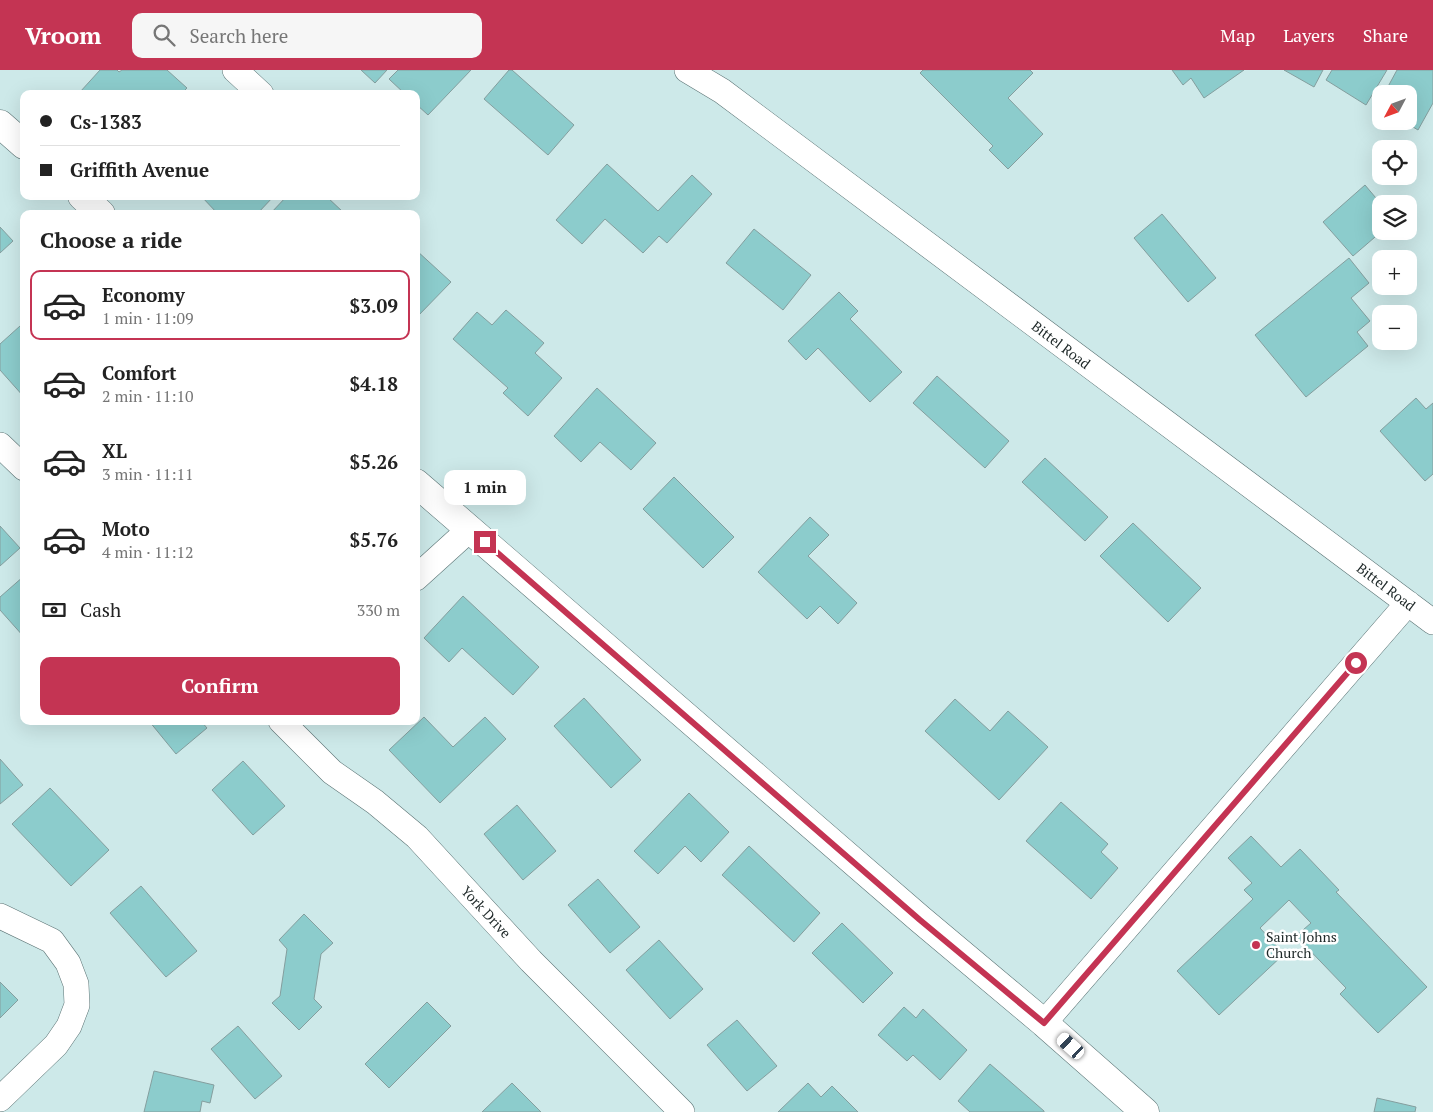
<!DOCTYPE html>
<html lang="en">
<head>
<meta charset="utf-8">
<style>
  :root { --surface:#fff; --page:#f6f6f6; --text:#222; --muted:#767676; --line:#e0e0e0; --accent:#c43453 }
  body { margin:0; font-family:"PT Serif",serif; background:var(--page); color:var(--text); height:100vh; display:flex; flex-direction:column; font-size:19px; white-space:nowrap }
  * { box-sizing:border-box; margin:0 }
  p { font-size:16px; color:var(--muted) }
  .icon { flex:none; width:28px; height:28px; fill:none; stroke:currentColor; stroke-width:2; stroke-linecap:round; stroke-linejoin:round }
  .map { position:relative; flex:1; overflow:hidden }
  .details { position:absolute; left:20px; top:140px; width:400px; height:515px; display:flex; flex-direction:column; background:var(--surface); border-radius:10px; box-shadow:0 5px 20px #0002 }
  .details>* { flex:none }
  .banner { position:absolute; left:20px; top:20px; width:400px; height:110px; border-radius:10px; box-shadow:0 5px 20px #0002; display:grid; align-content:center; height:110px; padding:0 20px; background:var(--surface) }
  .needle { width:32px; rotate:229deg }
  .tools { position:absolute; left:1372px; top:15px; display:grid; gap:10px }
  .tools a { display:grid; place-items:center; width:45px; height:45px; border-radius:10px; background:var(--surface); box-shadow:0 5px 20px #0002; font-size:25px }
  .end { position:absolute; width:22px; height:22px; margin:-11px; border:6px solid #c43453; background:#fff; box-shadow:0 0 0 2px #fff }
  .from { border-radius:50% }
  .bubble { position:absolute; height:35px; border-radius:10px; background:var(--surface); box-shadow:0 5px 20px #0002; font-size:16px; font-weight:700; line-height:35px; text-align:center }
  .car { position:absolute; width:15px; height:30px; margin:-15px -8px; border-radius:6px; box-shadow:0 0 4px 1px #0007; background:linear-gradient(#fff 24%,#345 0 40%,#fff 0 76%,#345 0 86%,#fff 0) }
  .banner b { display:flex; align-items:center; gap:18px; height:48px; font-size:19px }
  .banner b+b { border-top:1px solid var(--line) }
  .banner i { width:12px; height:12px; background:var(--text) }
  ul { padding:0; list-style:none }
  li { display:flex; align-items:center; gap:15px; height:70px; margin:0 10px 8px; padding:0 10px; border:2px solid transparent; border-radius:10px }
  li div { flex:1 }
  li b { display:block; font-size:19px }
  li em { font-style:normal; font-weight:700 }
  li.on { border-color:var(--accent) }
  li>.icon { width:45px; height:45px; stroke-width:1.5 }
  h2 { padding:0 20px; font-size:22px; line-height:60px }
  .pay { display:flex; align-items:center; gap:12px; height:55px; padding:0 20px; font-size:19px }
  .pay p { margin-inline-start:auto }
  .cta { display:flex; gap:10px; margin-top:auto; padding:10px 20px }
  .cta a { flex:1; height:58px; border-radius:10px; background:var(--accent); color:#fff; font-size:20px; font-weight:700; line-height:58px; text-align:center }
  header { display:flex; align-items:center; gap:30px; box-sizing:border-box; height:70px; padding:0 25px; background:var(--accent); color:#fff }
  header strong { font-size:24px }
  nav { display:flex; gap:28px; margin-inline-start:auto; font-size:18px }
  .search { width:350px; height:45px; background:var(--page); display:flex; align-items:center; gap:12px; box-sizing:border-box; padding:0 18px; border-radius:10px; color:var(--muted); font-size:19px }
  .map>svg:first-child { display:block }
  .building { fill:#8ccccc; stroke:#849e9e }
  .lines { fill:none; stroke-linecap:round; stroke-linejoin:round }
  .street-casing { stroke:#5c7475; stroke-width:26 }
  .secondary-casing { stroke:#5c7475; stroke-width:29 }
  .street { stroke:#fff; stroke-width:25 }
  .secondary { stroke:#fff; stroke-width:28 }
  .route { stroke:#c43453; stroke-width:6 }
  .poi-dot { fill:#c43453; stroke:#fff; stroke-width:2 }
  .labels { text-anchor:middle; stroke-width:5; stroke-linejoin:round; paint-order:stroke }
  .street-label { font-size:14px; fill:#1d2727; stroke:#fff }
  .poi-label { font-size:14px; fill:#1d2727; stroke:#fff; text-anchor:start }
</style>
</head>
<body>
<header>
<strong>Vroom</strong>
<div class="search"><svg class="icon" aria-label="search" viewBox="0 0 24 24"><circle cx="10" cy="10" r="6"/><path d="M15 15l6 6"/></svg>Search here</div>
<nav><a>Map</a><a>Layers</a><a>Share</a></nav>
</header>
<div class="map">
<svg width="1433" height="1042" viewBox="0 0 1433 1042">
  <rect width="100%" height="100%" fill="#cde9e9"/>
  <path class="building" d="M 100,0 L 117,0 L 119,2 L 122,0 L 167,0 L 187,18 L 181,24 L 83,24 L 80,22 Z
    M 361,0 L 387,0 L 375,13 Z
    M 398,0 L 471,0 L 428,45 L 416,34 L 416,24 L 405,24 L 389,9 Z
    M 509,0 L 512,0 L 574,55 L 548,85 L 484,29 Z
    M 923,0 L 1030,0 L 1033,3 L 1008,28 L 1043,64 L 1008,99 L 989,80 L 993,76 L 920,3 Z
    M 1172,0 L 1244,0 L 1204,28 L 1191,8 L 1183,15 Z
    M 1284,0 L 1323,0 L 1314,17 Z
    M 1332,0 L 1387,0 L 1366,35 L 1326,10 Z
    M 1397,0 L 1433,0 L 1433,33 L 1418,60 L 1403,51 L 1409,51 L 1409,24 L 1384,24 Z
    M 607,94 L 658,141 L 692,105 L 712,124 L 667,173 L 659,166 L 643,183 L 605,149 L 582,174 L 556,150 Z
    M 1365,115 L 1381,134 L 1382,161 L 1353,186 L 1323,152 Z
    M 201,126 L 274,126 L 257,144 L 218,144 Z
    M 287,126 L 326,126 L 344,143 L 270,144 Z
    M 1162,144 L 1216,208 L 1188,232 L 1134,168 Z
    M 0,157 L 13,171 L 0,183 Z
    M 754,159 L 811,205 L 783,240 L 726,193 Z
    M 416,180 L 451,212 L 416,248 Z
    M 1349,188 L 1369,213 L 1351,228 L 1370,251 L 1357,262 L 1368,276 L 1306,327 L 1255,265 Z
    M 839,222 L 858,241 L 850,249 L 902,302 L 870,332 L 818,278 L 806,290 L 788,271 Z
    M 506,240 L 544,273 L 535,283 L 562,308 L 528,346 L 503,323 L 508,318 L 453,269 L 477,242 L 492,255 Z
    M 20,256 L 24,261 L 24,327 L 0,300 L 0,274 Z
    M 937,306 L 1009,371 L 985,398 L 913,333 Z
    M 597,318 L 656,373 L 631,400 L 600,372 L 581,392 L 554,366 Z
    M 1416,328 L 1426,339 L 1433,333 L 1433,404 L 1425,411 L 1380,361 Z
    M 1045,388 L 1108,447 L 1085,471 L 1022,412 Z
    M 674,407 L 734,467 L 703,498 L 643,439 Z
    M 810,447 L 829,465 L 808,486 L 857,533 L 838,554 L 820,536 L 807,549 L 758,502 Z
    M 1133,453 L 1201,518 L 1168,552 L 1100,486 Z
    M 0,456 L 20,478 L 0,496 Z
    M 24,506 L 24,567 L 0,540 L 0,527 Z
    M 463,526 L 539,597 L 513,625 L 462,578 L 449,592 L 424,568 Z
    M 584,628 L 641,690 L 611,718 L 554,656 Z
    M 955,629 L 990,661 L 1008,641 L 1048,677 L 999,730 L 925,661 Z
    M 424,647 L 453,677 L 485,647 L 506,669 L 440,733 L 389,680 Z
    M 149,651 L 201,651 L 207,658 L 176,684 Z
    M 0,689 L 23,715 L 0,734 Z
    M 243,691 L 285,736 L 253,765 L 212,720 Z
    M 50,718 L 109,780 L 71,816 L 12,754 Z
    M 689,723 L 729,762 L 701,792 L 685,776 L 658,804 L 634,781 Z
    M 1061,732 L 1108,774 L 1101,782 L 1118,798 L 1091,829 L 1026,771 Z
    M 517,735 L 556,781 L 523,810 L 484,764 Z
    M 1251,766 L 1281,797 L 1300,779 L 1339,820 L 1336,822 L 1427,917 L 1378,963 L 1340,924 L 1346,918 L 1296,866 L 1311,853 L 1289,830 L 1260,858 L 1284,884 L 1219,945 L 1177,901 L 1253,829 L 1244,820 L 1252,813 L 1228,788 Z
    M 749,776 L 820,843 L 794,872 L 722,805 Z
    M 598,809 L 640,857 L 610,883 L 568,835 Z
    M 141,816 L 197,881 L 166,907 L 110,843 Z
    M 304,844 L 333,873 L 321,884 L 314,929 L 322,937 L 299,960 L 272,933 L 280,926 L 287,879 L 279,870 Z
    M 842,853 L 893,903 L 863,933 L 812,883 Z
    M 659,870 L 703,919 L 670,949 L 626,900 Z
    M 0,912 L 18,930 L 0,948 Z
    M 427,932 L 451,956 L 389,1018 L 365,994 Z
    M 904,937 L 916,948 L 923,939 L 967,980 L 940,1010 L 913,985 L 907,991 L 878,965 Z
    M 737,950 L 777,996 L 747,1021 L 707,975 Z
    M 238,956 L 282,1006 L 255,1029 L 211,979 Z
    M 990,994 L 1044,1041 L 1044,1042 L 970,1042 L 958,1031 Z
    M 154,1001 L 214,1015 L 210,1033 L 202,1031 L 200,1042 L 144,1042 Z
    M 512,1013 L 541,1042 L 482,1042 Z
    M 808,1013 L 821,1027 L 832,1016 L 858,1042 L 778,1042 Z
    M 1377,1028 L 1416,1037 L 1415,1042 L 1374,1042 Z"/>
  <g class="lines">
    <g class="street-casing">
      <path id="street" d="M 235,0 L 261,24
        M 687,0 L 722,21 L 1433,552
        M 0,375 L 24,398
        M 416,508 L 470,459
        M 281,651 L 332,702 L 375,732 L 417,767 L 531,891 L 682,1042
        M 0,846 L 52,871 L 68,893 L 76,914 L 77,935 L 69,956 L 56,975 L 0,1029
        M 1044,953 L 1408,533"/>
    </g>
    <g class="secondary-casing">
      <path id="secondary" d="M 0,54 L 24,75
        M 82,126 L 101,144
        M 416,413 L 920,849 L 1044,953 L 1145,1042"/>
    </g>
    <use href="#street" class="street"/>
    <use href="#secondary" class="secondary"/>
  </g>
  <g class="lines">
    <path class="route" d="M 485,472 L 920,850 L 1044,953 L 1356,593"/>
  </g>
  <circle class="poi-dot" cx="1256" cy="875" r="5"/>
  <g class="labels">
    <g class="street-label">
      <text transform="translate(1061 275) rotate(37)" y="5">Bittel Road</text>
      <text transform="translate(1386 517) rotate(37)" y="5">Bittel Road</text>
      <text transform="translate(486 842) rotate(47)" y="5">York Drive</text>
    </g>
    <g class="poi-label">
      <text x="1266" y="872">Saint Johns<tspan x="1266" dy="16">Church</tspan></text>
    </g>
  </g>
</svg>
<div class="tools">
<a><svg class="needle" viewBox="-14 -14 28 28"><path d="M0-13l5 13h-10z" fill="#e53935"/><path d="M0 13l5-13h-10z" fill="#767676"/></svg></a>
<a><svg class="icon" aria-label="locate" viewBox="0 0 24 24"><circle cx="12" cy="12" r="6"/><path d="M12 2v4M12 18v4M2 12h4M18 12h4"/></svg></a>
<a><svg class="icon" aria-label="layers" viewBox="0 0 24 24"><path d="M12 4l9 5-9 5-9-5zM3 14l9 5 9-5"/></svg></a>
<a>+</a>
<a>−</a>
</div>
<i class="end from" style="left:1356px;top:593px"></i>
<i class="end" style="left:485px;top:472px"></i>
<div class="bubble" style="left:444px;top:400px;width:82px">1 min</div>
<i class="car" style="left:1071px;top:976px;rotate:312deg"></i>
<div class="banner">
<b><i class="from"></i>Cs-1383</b>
<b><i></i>Griffith Avenue</b>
</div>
<section class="details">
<h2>Choose a ride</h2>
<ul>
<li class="on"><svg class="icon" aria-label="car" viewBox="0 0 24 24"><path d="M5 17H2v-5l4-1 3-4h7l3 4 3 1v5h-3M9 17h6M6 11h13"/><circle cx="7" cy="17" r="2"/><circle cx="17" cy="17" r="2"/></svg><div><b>Economy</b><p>1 min · 11:09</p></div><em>$3.09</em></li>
<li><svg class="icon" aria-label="car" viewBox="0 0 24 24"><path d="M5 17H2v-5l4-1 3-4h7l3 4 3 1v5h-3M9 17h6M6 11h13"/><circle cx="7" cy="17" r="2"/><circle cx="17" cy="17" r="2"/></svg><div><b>Comfort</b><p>2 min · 11:10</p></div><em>$4.18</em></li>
<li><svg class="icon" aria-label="car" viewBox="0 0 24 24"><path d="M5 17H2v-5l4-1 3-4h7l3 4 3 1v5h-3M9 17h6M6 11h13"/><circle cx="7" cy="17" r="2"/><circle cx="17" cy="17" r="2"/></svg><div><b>XL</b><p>3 min · 11:11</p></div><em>$5.26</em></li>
<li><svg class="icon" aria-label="car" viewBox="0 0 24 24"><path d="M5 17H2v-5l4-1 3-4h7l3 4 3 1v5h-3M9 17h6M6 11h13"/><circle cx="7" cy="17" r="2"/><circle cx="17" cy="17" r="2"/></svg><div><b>Moto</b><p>4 min · 11:12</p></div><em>$5.76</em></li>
</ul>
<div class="pay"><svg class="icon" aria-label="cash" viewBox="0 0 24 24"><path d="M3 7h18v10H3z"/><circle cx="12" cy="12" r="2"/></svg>Cash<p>330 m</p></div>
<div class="cta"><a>Confirm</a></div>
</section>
</div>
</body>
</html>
